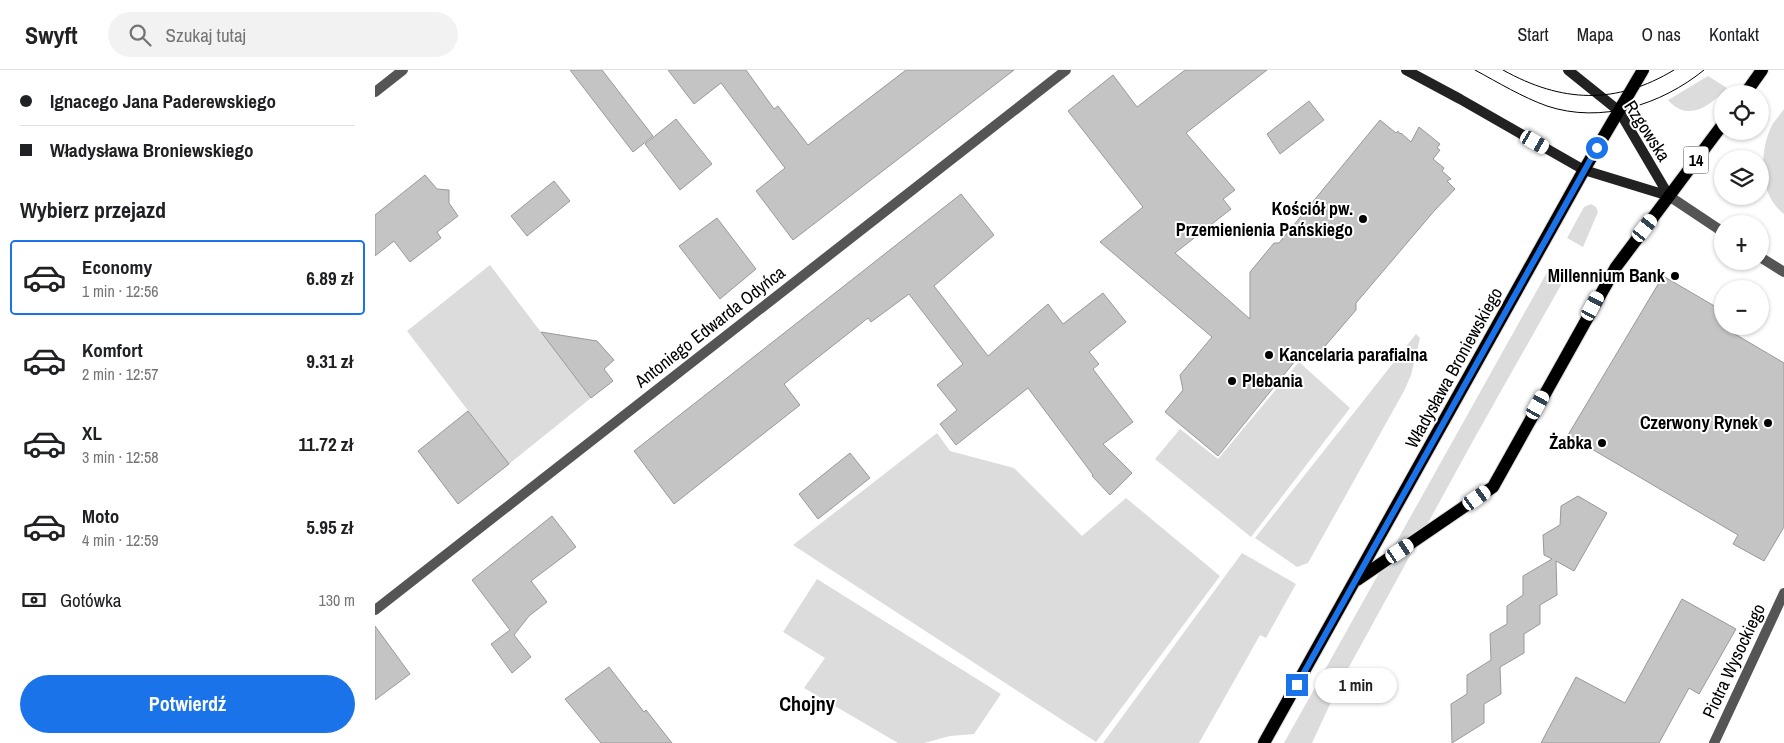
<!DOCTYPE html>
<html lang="pl">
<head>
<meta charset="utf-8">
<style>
  :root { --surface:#fff; --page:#f2f2f2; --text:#202124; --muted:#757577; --line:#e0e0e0; --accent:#1a73e8 }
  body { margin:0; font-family:"Archivo Narrow",sans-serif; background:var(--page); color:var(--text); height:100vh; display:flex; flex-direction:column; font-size:19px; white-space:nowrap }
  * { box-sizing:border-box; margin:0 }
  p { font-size:16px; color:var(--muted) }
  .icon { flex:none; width:28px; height:28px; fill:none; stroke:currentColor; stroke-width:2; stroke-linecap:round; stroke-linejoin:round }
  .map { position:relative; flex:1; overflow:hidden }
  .sheet { display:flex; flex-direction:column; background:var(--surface); width:375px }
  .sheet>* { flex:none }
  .guide { display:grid; align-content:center; height:110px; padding:0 20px; background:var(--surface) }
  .buttons { position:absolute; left:1339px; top:15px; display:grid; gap:10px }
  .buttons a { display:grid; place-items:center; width:55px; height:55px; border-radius:50%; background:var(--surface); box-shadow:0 1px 4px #0004; font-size:25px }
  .end { position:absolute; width:22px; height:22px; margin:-11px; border:6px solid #1a73e8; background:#fff; box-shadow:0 0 0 2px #fff }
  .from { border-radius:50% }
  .bubble { position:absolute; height:35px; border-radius:18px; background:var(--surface); box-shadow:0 1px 4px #0004; font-size:16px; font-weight:700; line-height:35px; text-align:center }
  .car { position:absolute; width:15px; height:30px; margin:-15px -8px; border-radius:6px; box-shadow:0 0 4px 1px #0007; background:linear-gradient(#fff 24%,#345 0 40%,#fff 0 76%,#345 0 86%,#fff 0) }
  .guide b { display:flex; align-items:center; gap:18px; height:48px; font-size:19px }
  .guide b+b { border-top:1px solid var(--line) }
  .guide i { width:12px; height:12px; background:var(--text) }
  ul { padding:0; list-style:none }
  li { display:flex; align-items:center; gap:15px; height:75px; margin:0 10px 8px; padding:0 10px; border:2px solid transparent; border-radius:5px }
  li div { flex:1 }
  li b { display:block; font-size:19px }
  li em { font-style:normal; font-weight:700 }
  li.selected { border-color:var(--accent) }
  li>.icon { width:45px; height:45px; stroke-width:1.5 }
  h2 { padding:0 20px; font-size:22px; line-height:60px }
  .pay { display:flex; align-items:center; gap:12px; height:55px; padding:0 20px; font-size:19px }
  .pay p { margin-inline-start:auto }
  .cta { display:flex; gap:10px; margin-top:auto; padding:10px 20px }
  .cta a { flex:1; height:58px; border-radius:30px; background:var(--accent); color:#fff; font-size:20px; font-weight:700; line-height:58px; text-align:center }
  header { display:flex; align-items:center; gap:30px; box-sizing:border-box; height:70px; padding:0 25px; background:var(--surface); border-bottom:1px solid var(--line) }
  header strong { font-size:24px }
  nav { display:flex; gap:28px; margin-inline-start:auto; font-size:18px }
  .search { width:350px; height:45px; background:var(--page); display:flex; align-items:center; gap:12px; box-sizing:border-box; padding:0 18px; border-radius:28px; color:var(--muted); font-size:19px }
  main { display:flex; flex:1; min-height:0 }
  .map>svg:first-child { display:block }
  .green { fill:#dcdcdc }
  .building { fill:#c4c4c4; stroke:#999 }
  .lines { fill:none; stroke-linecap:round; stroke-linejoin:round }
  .primary-casing { stroke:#dbdbdb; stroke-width:14 }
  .minor { stroke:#555; stroke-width:10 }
  .tertiary { stroke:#555; stroke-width:10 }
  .secondary { stroke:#222; stroke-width:10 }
  .primary { stroke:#000; stroke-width:12 }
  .tram { stroke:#000; stroke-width:1 }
  .route { stroke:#1a73e8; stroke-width:6 }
  .poi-dot { fill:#000; stroke:#fff; stroke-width:2 }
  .labels { text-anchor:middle; stroke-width:4; stroke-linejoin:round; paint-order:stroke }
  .shield { fill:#fff; stroke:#4c4c4c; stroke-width:1 }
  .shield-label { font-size:16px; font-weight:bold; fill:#000 }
  .street-label { font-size:18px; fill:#000; stroke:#fff }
  .poi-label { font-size:18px; font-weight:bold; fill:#000; stroke:#fff; text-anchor:end }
  .quarter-label { font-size:20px; font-weight:bold; fill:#000; stroke:#fff }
</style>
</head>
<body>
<header>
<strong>Swyft</strong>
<div class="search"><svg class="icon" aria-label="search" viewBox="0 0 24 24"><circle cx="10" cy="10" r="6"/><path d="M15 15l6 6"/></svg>Szukaj tutaj</div>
<nav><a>Start</a><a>Mapa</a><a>O nas</a><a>Kontakt</a></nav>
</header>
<main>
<section class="sheet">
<div class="guide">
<b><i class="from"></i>Ignacego Jana Paderewskiego</b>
<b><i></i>Władysława Broniewskiego</b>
</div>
<h2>Wybierz przejazd</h2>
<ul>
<li class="selected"><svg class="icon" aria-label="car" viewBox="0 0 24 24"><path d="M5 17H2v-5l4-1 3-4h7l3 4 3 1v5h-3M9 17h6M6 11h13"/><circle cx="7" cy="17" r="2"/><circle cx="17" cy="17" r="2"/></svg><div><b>Economy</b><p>1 min · 12:56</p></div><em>6.89 zł</em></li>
<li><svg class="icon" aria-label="car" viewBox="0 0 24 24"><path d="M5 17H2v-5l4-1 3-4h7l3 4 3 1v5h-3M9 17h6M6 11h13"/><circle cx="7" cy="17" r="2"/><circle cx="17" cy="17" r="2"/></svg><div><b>Komfort</b><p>2 min · 12:57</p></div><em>9.31 zł</em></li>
<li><svg class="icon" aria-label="car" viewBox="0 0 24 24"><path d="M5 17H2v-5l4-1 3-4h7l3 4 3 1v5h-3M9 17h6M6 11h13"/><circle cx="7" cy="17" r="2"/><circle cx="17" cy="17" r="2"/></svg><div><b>XL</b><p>3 min · 12:58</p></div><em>11.72 zł</em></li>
<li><svg class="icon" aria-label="car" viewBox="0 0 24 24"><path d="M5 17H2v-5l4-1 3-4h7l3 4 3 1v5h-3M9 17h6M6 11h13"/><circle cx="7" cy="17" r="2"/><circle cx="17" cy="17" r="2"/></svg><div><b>Moto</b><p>4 min · 12:59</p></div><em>5.95 zł</em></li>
</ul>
<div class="pay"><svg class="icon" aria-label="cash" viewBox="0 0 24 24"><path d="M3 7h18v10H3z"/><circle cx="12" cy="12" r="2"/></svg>Gotówka<p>130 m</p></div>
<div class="cta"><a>Potwierdź</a></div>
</section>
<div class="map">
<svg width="1409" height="673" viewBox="0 0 1409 673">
  <rect width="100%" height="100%" fill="#fff"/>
  <path class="green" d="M 1333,6 L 1352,18 C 1335,36 1313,53 1293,30 Z
    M 1409,39 L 1409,144 C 1383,125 1384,81 1397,55 C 1400,50 1405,45 1409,39 Z
    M 1216,134 L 1221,137 L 1223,142 L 1208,177 L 1192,168 L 1209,137 Z
    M 115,195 L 216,328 L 134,394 L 32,261 Z
    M 1175,197 L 1191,206 L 1099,369 L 963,617 L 937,673 L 909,673 Z
    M 1041,264 L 1045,268 L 1036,305 L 1029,321 L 933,493 L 922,497 L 880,468 Z
    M 924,292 L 975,338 L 876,467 L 780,389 L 805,359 L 843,389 Z
    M 562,363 L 575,381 L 639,398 L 707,466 L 751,428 L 845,506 L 721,672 L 418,475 Z
    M 867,483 L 921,514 L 891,568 L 885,565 L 824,673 L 728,673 Z
    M 442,509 L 626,624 L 599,664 L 575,666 L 549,673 L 523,673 L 429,618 L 450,588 L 408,562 Z"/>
  <path class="building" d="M 195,0 L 227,0 L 278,66 L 258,82 Z
    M 293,0 L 371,0 L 399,39 L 403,36 L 433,75 L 531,0 L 639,0 L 418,170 L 381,121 L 410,98 L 346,13 L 319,34 Z
    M 810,0 L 892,0 L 811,63 L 860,120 L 848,129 L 856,139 L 800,183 L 875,249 L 875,202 L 899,173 L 904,173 L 1005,50 L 1021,63 L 1023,61 L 1025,64 L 1026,63 L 1036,72 L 1044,57 L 1065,74 L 1062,78 L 1065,80 L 1058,89 L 1069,98 L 1067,101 L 1076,109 L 1072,111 L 1080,119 L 1060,140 L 981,233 L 981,240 L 939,289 L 929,280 L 843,386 L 790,342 L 808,320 L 805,305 L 837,267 L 725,172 L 768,137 L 693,41 L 738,5 L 762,37 Z
    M 934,31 L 949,50 L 905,84 L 892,64 Z
    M 301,49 L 337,94 L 305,120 L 270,74 Z
    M 50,105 L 62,119 L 74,120 L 74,133 L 83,146 L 62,162 L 66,168 L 35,192 L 19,171 L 0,186 L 0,145 Z
    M 179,111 L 195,131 L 152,166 L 136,146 Z
    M 586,124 L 619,165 L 559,216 L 613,286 L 673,234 L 688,254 L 728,223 L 751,252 L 714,282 L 724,294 L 718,299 L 758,352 L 728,374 L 757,403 L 735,425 L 717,406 L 718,405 L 653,318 L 581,375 L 565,354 L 582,340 L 562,315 L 588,294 L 534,224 L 496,252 L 493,248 L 409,314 L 425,335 L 299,434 L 259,381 Z
    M 342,148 L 381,199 L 345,229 L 304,176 Z
    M 1288,206 L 1348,241 L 1348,257 L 1409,293 L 1409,457 L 1389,491 L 1358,474 L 1363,465 L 1193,365 Z
    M 166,262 L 222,271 L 239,290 L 229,299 L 238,311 L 216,328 Z
    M 93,341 L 134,394 L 83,434 L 43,381 Z
    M 475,383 L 495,408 L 443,449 L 424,424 Z
    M 1203,426 L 1232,443 L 1199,501 L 1181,491 L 1182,525 L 1165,535 L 1165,554 L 1149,564 L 1149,583 L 1125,597 L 1126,624 L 1109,634 L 1109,653 L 1077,673 L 1076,634 L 1092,624 L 1092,605 L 1116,590 L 1115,564 L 1132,554 L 1132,536 L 1148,525 L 1148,506 L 1177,489 L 1169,485 L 1168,465 L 1185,455 L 1186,436 Z
    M 177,446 L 201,477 L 156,511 L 172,532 L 154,546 L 139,565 L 156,587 L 137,603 L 116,574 L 135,560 L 97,510 Z
    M 1307,529 L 1361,559 L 1324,624 L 1314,618 L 1284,673 L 1166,673 L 1201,607 L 1250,633 Z
    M 0,556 L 35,604 L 0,630 Z
    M 234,597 L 269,642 L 271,640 L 297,673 L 226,673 L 190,629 Z"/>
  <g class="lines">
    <g class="primary-casing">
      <path id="primary" d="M 1370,24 L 1387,0
        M 982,510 L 1118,417 L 1241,197 L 1348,54
        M 889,673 L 1209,100 L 1268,0"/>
    </g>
    <path class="minor" d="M 0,22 L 28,0
      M 0,540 L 691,0
      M 1339,673 L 1409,523"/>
    <path class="tertiary" d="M 1294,126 L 1348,162
      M 1385,187 L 1409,202"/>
    <path class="secondary" d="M 1031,0 L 1085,29 L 1209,100 L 1294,126
      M 1193,0 L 1244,41 L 1294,126"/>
    <use href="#primary" class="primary"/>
    <path class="tram" d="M 1100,0 C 1124,13 1147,27 1172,36 C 1226,54 1286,35 1329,0
      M 1128,0 C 1187,33 1241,35 1299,0"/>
  </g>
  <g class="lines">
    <path class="route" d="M 922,615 L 1222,78"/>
  </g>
  <g class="poi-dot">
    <circle cx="988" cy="149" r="5"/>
    <circle cx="1300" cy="206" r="5"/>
    <circle cx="894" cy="285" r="5"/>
    <circle cx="857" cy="311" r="5"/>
    <circle cx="1393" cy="353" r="5"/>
    <circle cx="1227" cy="373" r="5"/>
  </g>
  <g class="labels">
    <rect class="shield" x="1308.5" y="76.5" width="25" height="27" rx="4"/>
    <g class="shield-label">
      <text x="1321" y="96">14</text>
    </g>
    <g class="street-label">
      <text transform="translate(1272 61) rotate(57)" y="6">Rzgowska</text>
      <text transform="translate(335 257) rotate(-38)" y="6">Antoniego Edwarda Odyńca</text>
      <text transform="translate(1079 298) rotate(-61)" y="6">Władysława Broniewskiego</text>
      <text transform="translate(1359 591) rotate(-65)" y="6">Piotra Wysockiego</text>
    </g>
    <g class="poi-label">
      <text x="978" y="145">Kościół pw.<tspan x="978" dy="21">Przemienienia Pańskiego</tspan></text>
      <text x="1290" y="212">Millennium Bank</text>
      <text x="904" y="291" text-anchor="start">Kancelaria parafialna</text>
      <text x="867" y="317" text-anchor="start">Plebania</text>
      <text x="1383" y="359">Czerwony Rynek</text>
      <text x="1217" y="379">Żabka</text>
    </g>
    <g class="quarter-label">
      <text x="432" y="641">Chojny</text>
    </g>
  </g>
</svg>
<div class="buttons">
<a><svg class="icon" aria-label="locate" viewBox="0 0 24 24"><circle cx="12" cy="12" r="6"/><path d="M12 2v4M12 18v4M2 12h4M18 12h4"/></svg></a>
<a><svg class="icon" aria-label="layers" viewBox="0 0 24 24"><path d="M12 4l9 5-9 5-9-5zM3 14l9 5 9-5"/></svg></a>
<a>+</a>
<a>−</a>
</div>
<i class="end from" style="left:1222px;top:78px"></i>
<i class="end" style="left:922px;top:615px"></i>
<div class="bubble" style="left:940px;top:598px;width:82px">1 min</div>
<i class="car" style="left:1160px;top:72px;rotate:120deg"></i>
<i class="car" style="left:1270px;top:158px;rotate:37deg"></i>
<i class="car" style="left:1218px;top:236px;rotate:28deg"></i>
<i class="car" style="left:1163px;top:335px;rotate:29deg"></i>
<i class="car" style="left:1102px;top:428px;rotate:55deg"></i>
<i class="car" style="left:1025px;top:481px;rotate:56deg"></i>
</div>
</main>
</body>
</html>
